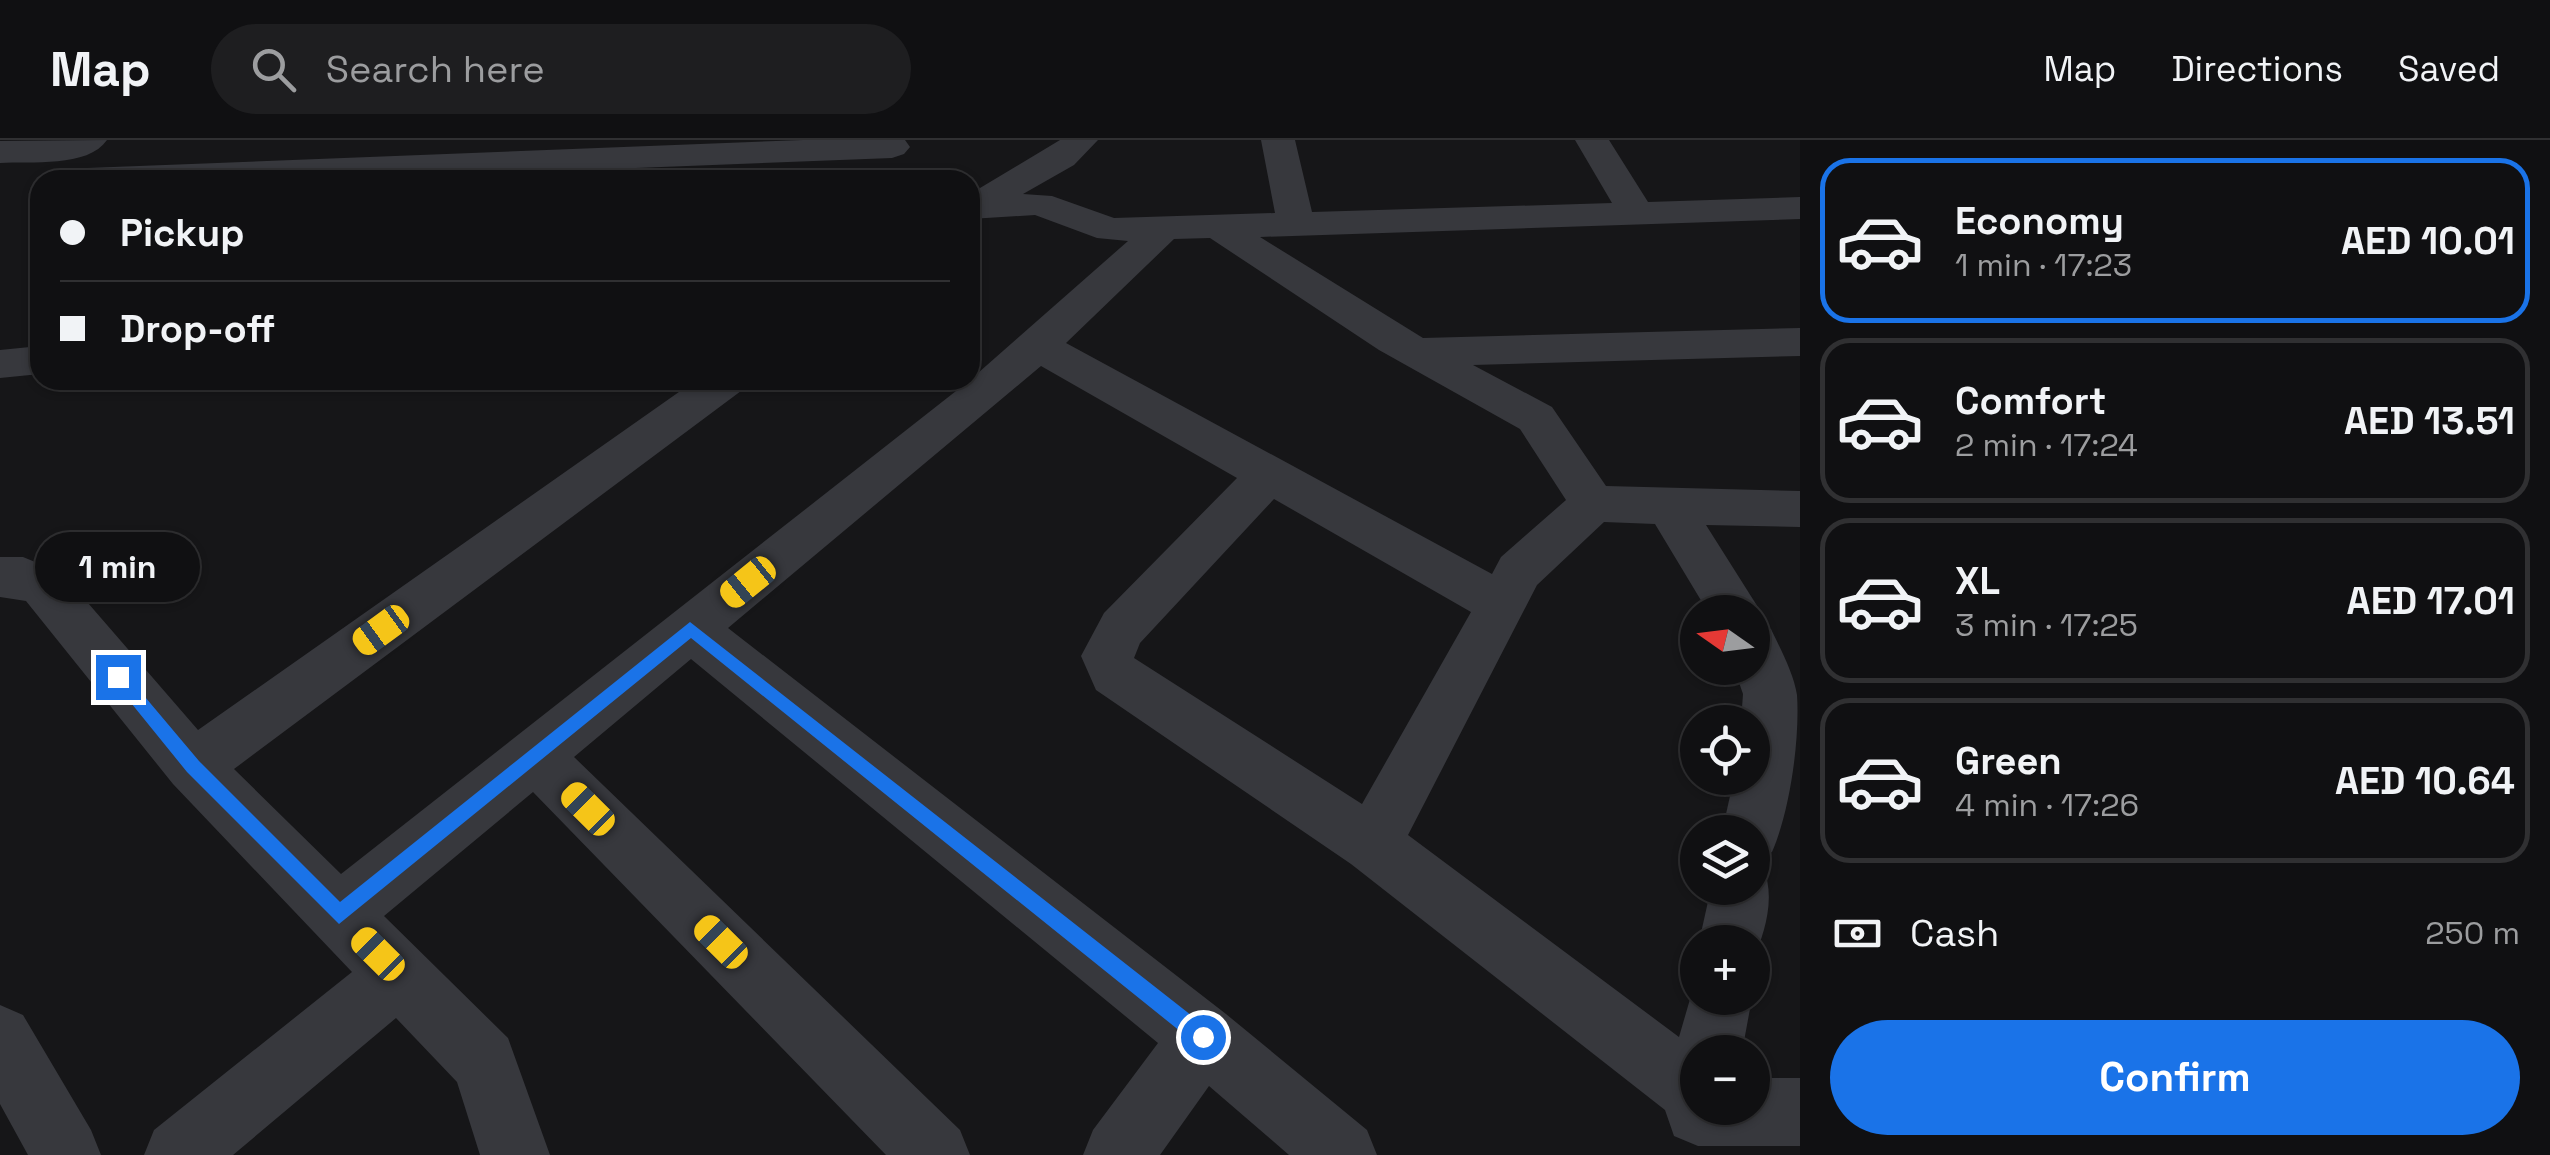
<!DOCTYPE html>
<html lang="en">
<head>
<meta charset="utf-8">
<style>
  :root { --surface:#101012; --page:#1e1e20; --text:#f1f3f6; --muted:#9c9d9f; --line:#303032; --accent:#1a73e8 }
  body { margin:0; font-family:"Space Grotesk",sans-serif; background:var(--page); color:var(--text); height:100vh; display:flex; flex-direction:column; font-size:38px; white-space:nowrap }
  * { box-sizing:border-box; margin:0 }
  p { font-size:32px; color:var(--muted) }
  .icon { flex:none; width:55px; height:55px; fill:none; stroke:currentColor; stroke-width:2; stroke-linecap:round; stroke-linejoin:round }
  .map { position:relative; flex:1; overflow:hidden }
  .drawer { display:flex; flex-direction:column; background:var(--surface); width:750px }
  .drawer>* { flex:none }
  .top-card { position:absolute; left:30px; top:30px; width:950px; height:220px; border-radius:30px; box-shadow:0 2px 8px #0004,0 0 0 2px var(--line); display:grid; align-content:center; height:220px; padding:0 30px; background:var(--surface) }
  .needle { width:65px; rotate:284deg }
  .controls { position:absolute; left:1680px; top:455px; display:grid; gap:20px }
  .controls a { display:grid; place-items:center; width:90px; height:90px; border-radius:50%; background:var(--surface); box-shadow:0 2px 8px #0004,0 0 0 2px var(--line); font-size:50px }
  .end { position:absolute; width:45px; height:45px; margin:-22px; border:12px solid #1a73e8; background:#fff; box-shadow:0 0 0 5px #fff }
  .from { border-radius:50% }
  .bubble { position:absolute; height:70px; border-radius:35px; background:var(--surface); box-shadow:0 2px 8px #0004,0 0 0 2px var(--line); font-size:32px; font-weight:700; line-height:70px; text-align:center }
  .car { position:absolute; width:30px; height:60px; margin:-30px -15px; border-radius:12px; box-shadow:0 0 8px 2px #0007; background:linear-gradient(#f5c518 24%,#345 0 40%,#f5c518 0 76%,#345 0 86%,#f5c518 0) }
  .top-card b { display:flex; align-items:center; gap:35px; height:95px; font-size:38px }
  .top-card b+b { border-top:2px solid var(--line) }
  .top-card i { width:25px; height:25px; background:var(--text) }
  ul { padding:18px 0 0; list-style:none }
  li { display:flex; align-items:center; gap:30px; height:165px; margin:0 20px 15px; padding:0 10px; border:5px solid var(--line); border-radius:30px }
  li div { flex:1 }
  li b { display:block; font-size:38px }
  li em { font-style:normal; font-weight:700 }
  li.current { border-color:var(--accent) }
  li>.icon { width:90px; height:90px; stroke-width:1.5 }
  .pay { display:flex; align-items:center; gap:25px; height:110px; padding:0 30px; font-size:38px }
  .pay p { margin-inline-start:auto }
  .button { display:flex; gap:20px; margin-top:auto; padding:20px 30px }
  .button a { flex:1; height:115px; border-radius:60px; background:var(--accent); color:#fff; font-size:40px; font-weight:700; line-height:115px; text-align:center }
  header { display:flex; align-items:center; gap:60px; box-sizing:border-box; height:140px; padding:0 50px; background:var(--surface); border-bottom:2px solid var(--line) }
  header strong { font-size:48px }
  nav { display:flex; gap:55px; margin-inline-start:auto; font-size:35px }
  .search { width:700px; height:90px; background:var(--page); display:flex; align-items:center; gap:25px; box-sizing:border-box; padding:0 35px; border-radius:55px; color:var(--muted); font-size:38px }
  main { display:flex; flex:1; min-height:0 }
  .map>svg:first-child { display:block }
  .lines { fill:none; stroke-linecap:round; stroke-linejoin:round }
  .minor { fill:#37383d; fill-rule:evenodd }
  .route { fill:#1a73e8 }
</style>
</head>
<body>
<header>
<strong>Map</strong>
<div class="search"><svg class="icon" aria-label="search" viewBox="0 0 24 24"><circle cx="10" cy="10" r="6"/><path d="M15 15l6 6"/></svg>Search here</div>
<nav><a>Map</a><a>Directions</a><a>Saved</a></nav>
</header>
<main>
<div class="map">
<svg width="1800" height="1015" viewBox="0 0 1800 1015">
  <rect width="100%" height="100%" fill="#161618"/>
  <g class="lines">
    <path class="minor" d="M 107,0 C 88,28 30,21 0,23 L 0,1 Z
      M 803,0 L 905,0 L 910,7 L 904,14 L 892,18 L 332,40 L 43,40 L 48,32 L 61,29 Z
      M 1060,0 L 1098,0 L 1074,25 L 1023,54 L 1052,56 L 1114,78 L 1275,73 L 1261,0 L 1295,0 L 1312,72 L 1612,63 L 1575,0 L 1609,0 L 1648,62 L 1800,57 L 1800,79 L 1260,97 L 1423,198 L 1800,188 L 1800,216 L 1473,225 L 1552,267 L 1606,346 L 1800,351 L 1800,387 L 1706,385 L 1761,472 L 1755,483 L 1771,489 C 1780,508 1794,534 1797,555 C 1800,599 1790,671 1772,712 L 1752,719 L 1752,692 L 1722,692 L 1734,638 L 1752,638 L 1752,582 L 1741,582 L 1743,554 L 1734,528 L 1752,528 L 1752,472 L 1708,472 L 1655,384 L 1604,382 L 1537,445 L 1408,695 L 1679,897 L 1697,835 L 1698,858 L 1752,858 L 1742,912 L 1698,912 L 1698,968 L 1752,968 L 1752,938 L 1800,938 L 1800,1006 L 1698,1006 L 1674,996 L 1665,970 L 1351,724 L 1096,550 L 1081,516 L 1104,473 L 1237,338 L 1041,226 L 728,488 L 1226,874 L 1367,990 L 1377,1015 L 1289,1015 L 1209,946 L 1160,1015 L 1083,1015 L 1093,990 L 1158,903 L 691,519 L 574,617 L 960,990 L 970,1015 L 886,1015 L 533,652 L 384,776 L 508,898 L 550,1015 L 480,1015 L 457,942 L 396,878 L 233,1015 L 144,1015 L 154,990 L 352,832 L 173,644 L 26,461 L 0,457 L 0,417 L 23,417 L 62,433 L 198,590 L 696,240 L 748,240 L 741,251 L 234,629 L 341,734 L 970,240 L 1128,101 L 1097,98 L 1035,75 L 970,79 L 970,54 ZM 1210,98 L 1379,210 L 1520,289 L 1566,360 L 1501,417 L 1492,434 L 1066,203 L 1174,99 ZM 1274,359 L 1471,472 L 1362,664 L 1134,518 L 1140,503 Z
      M 40,206 L 40,234 L 0,238 L 0,210 Z
      M 1752,723 L 1763,727 C 1776,758 1765,792 1752,823 L 1752,802 L 1699,802 L 1711,748 L 1752,748 Z
      M 0,865 L 23,875 L 91,990 L 101,1015 L 28,1015 L 0,964 Z"/>
  </g>
  <path class="route" d="M 690,482 L 1210,890 L 1210,904 L 1196,904 L 691,498 L 339,784 L 187,632 L 110,537 L 113,532 L 124,532 L 199,621 L 340,762 Z"/>
</svg>
<div class="controls">
<a><svg class="needle" viewBox="-14 -14 28 28"><path d="M0-13l5 13h-10z" fill="#e53935"/><path d="M0 13l5-13h-10z" fill="#9c9d9f"/></svg></a>
<a><svg class="icon" aria-label="locate" viewBox="0 0 24 24"><circle cx="12" cy="12" r="6"/><path d="M12 2v4M12 18v4M2 12h4M18 12h4"/></svg></a>
<a><svg class="icon" aria-label="layers" viewBox="0 0 24 24"><path d="M12 4l9 5-9 5-9-5zM3 14l9 5 9-5"/></svg></a>
<a>+</a>
<a>−</a>
</div>
<i class="end from" style="left:1203px;top:897px"></i>
<i class="end" style="left:118px;top:537px"></i>
<div class="bubble" style="left:35px;top:392px;width:165px">1 min</div>
<i class="car" style="left:748px;top:442px;rotate:231deg"></i>
<i class="car" style="left:381px;top:490px;rotate:234deg"></i>
<i class="car" style="left:588px;top:669px;rotate:315deg"></i>
<i class="car" style="left:721px;top:802px;rotate:315deg"></i>
<i class="car" style="left:378px;top:814px;rotate:315deg"></i>
<div class="top-card">
<b><i class="from"></i>Pickup</b>
<b><i></i>Drop-off</b>
</div>
</div>
<section class="drawer">
<ul>
<li class="current"><svg class="icon" aria-label="car" viewBox="0 0 24 24"><path d="M5 17H2v-5l4-1 3-4h7l3 4 3 1v5h-3M9 17h6M6 11h13"/><circle cx="7" cy="17" r="2"/><circle cx="17" cy="17" r="2"/></svg><div><b>Economy</b><p>1 min · 17:23</p></div><em>AED 10.01</em></li>
<li><svg class="icon" aria-label="car" viewBox="0 0 24 24"><path d="M5 17H2v-5l4-1 3-4h7l3 4 3 1v5h-3M9 17h6M6 11h13"/><circle cx="7" cy="17" r="2"/><circle cx="17" cy="17" r="2"/></svg><div><b>Comfort</b><p>2 min · 17:24</p></div><em>AED 13.51</em></li>
<li><svg class="icon" aria-label="car" viewBox="0 0 24 24"><path d="M5 17H2v-5l4-1 3-4h7l3 4 3 1v5h-3M9 17h6M6 11h13"/><circle cx="7" cy="17" r="2"/><circle cx="17" cy="17" r="2"/></svg><div><b>XL</b><p>3 min · 17:25</p></div><em>AED 17.01</em></li>
<li><svg class="icon" aria-label="car" viewBox="0 0 24 24"><path d="M5 17H2v-5l4-1 3-4h7l3 4 3 1v5h-3M9 17h6M6 11h13"/><circle cx="7" cy="17" r="2"/><circle cx="17" cy="17" r="2"/></svg><div><b>Green</b><p>4 min · 17:26</p></div><em>AED 10.64</em></li>
</ul>
<div class="pay"><svg class="icon" aria-label="cash" viewBox="0 0 24 24"><path d="M3 7h18v10H3z"/><circle cx="12" cy="12" r="2"/></svg>Cash<p>250 m</p></div>
<div class="button"><a>Confirm</a></div>
</section>
</main>
</body>
</html>
